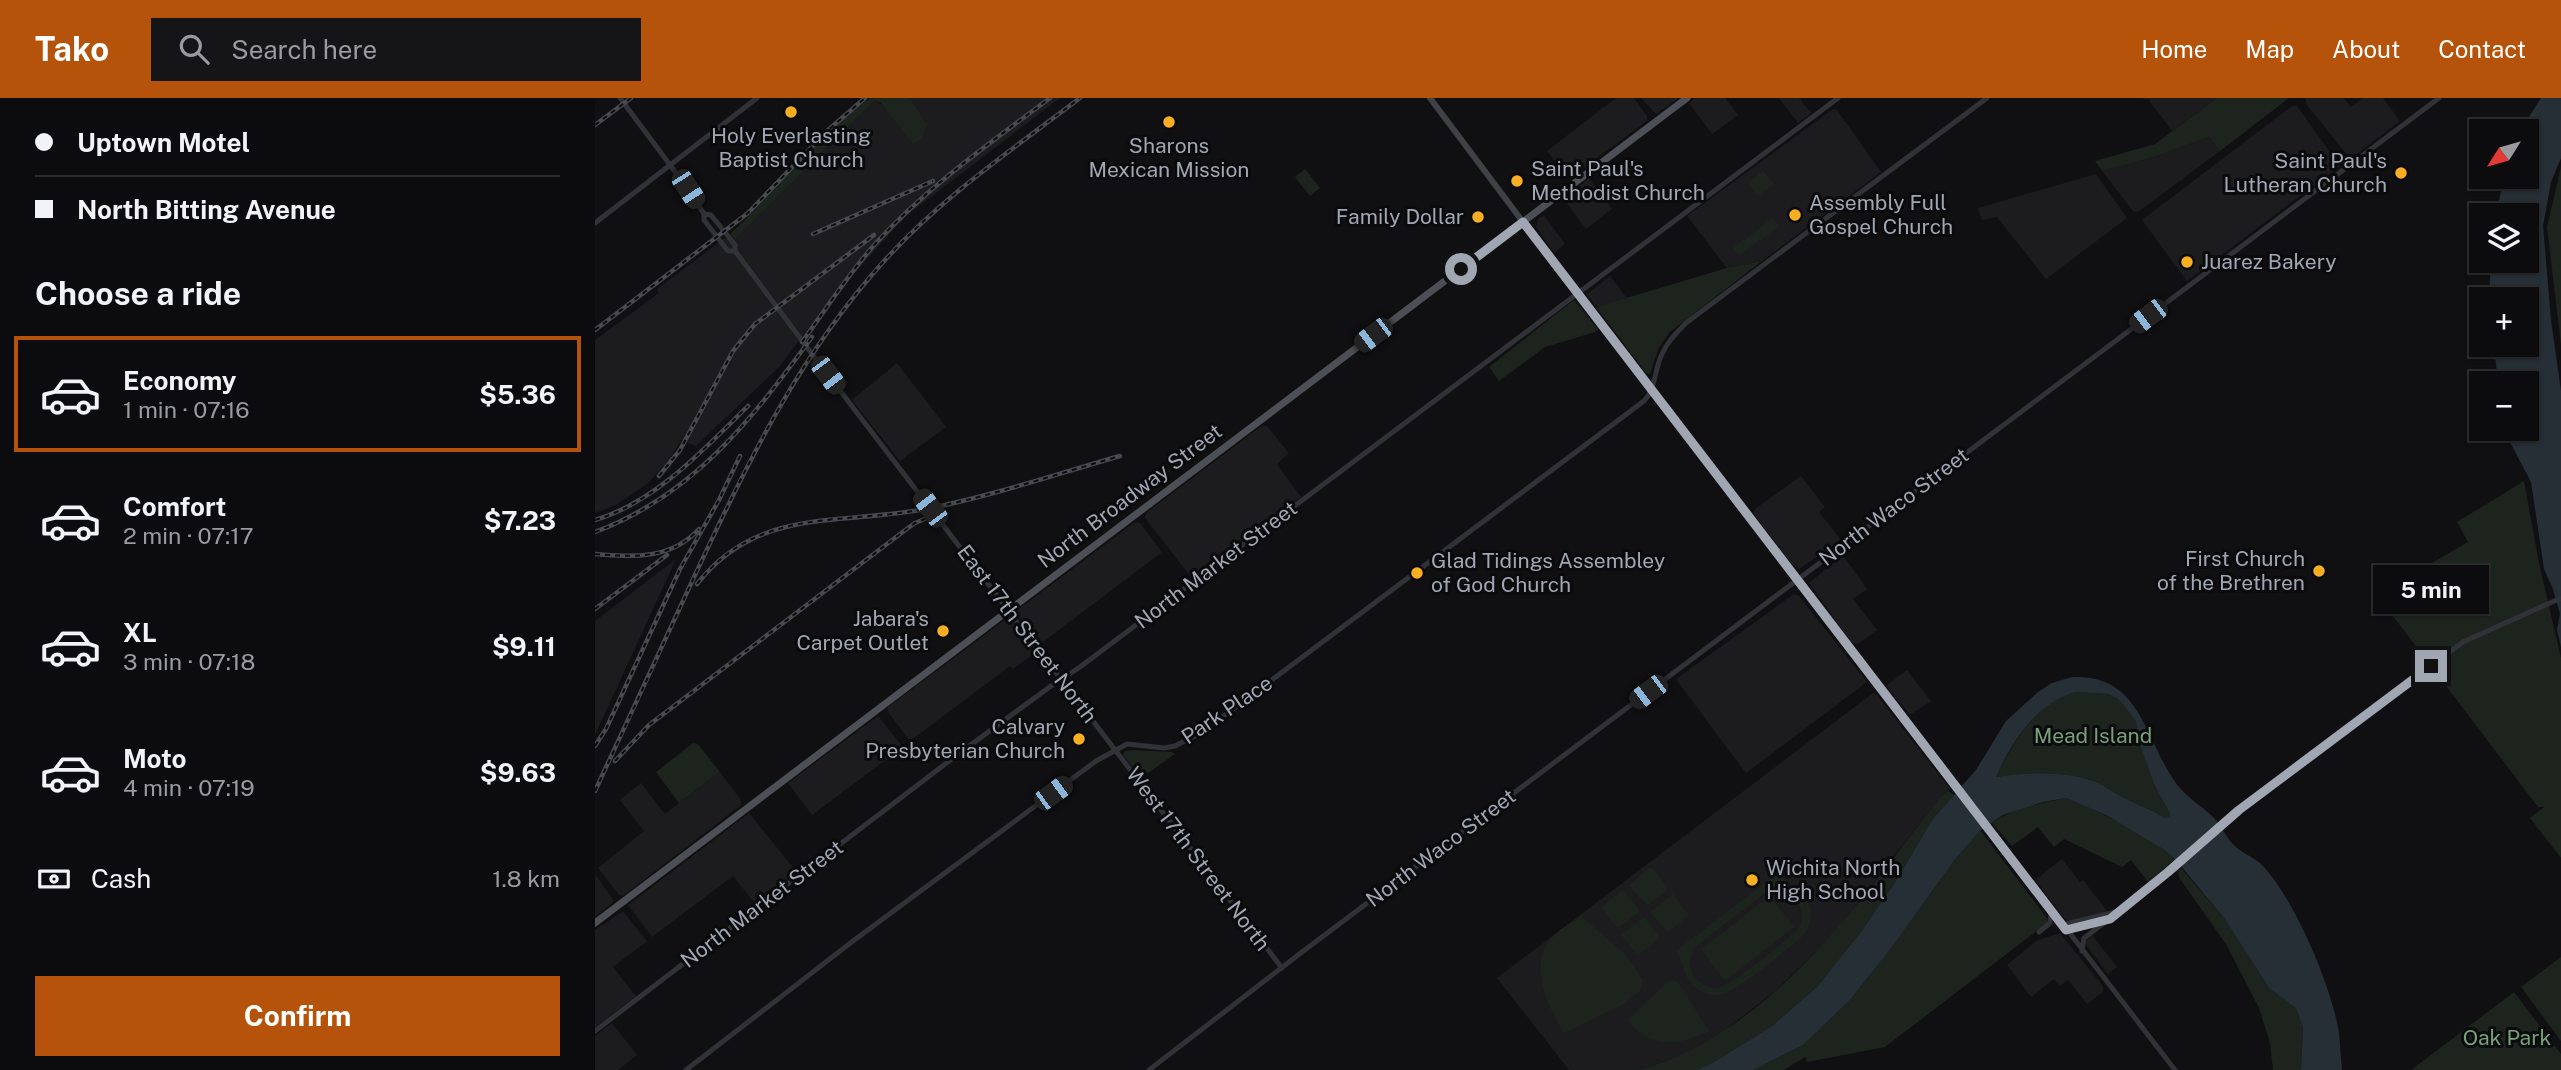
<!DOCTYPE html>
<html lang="en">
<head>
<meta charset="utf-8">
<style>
  :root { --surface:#0c0c0e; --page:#151517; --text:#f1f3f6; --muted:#9a9b9e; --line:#2c2c2e; --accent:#b45309 }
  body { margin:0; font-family:"Public Sans",sans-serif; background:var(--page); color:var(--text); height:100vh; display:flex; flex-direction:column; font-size:26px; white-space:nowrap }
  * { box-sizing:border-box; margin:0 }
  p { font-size:23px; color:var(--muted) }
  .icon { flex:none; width:38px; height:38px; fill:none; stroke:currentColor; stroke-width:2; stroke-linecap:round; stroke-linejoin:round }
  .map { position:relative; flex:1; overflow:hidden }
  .sheet { display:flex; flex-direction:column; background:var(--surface); width:595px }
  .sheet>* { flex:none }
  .guide { display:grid; align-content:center; height:154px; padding:0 35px; background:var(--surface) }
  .needle { width:46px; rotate:233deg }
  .controls { position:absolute; left:1874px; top:21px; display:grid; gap:14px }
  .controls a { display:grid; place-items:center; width:70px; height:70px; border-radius:0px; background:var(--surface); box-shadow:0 2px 5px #0004,0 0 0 2px var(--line); font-size:35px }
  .end { position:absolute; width:32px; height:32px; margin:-16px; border:9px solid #a1a6b3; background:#111; box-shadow:0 0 0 4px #111 }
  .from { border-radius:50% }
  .bubble { position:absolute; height:49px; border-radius:0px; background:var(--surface); box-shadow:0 2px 5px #0004,0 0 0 2px var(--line); font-size:23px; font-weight:700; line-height:49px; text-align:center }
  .car { position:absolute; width:21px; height:42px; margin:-21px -10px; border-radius:9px; box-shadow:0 0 5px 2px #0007; background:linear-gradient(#222 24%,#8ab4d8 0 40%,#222 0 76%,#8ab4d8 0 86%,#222 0) }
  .guide b { display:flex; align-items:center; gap:24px; height:66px; font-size:26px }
  .guide b+b { border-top:2px solid var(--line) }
  .guide i { width:18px; height:18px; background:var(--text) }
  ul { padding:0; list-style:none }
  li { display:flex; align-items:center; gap:21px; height:116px; margin:0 14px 10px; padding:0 21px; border:4px solid transparent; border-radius:0px }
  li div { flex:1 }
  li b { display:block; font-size:26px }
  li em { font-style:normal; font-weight:700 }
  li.current { border-color:var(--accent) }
  li>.icon { width:63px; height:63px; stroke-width:1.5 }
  h2 { padding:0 35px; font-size:32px; line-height:84px }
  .pay { display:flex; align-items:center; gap:18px; height:77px; padding:0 35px; font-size:26px }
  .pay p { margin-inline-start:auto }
  .primary-button { display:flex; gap:14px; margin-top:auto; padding:14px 35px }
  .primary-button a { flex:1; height:80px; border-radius:0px; background:var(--accent); color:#fff; font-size:28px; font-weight:700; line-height:80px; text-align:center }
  header { display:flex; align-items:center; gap:42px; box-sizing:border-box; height:98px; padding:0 35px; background:var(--accent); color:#fff }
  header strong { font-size:33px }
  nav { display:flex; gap:38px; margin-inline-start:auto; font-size:24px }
  .search { width:490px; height:63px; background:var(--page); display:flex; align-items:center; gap:18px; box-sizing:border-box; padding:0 24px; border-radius:0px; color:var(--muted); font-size:26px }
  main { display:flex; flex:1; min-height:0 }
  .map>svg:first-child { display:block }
  .built { fill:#1c1c1f }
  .green { fill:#1c241d; fill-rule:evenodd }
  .water { fill:#262f36; fill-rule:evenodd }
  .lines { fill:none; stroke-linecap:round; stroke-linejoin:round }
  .tertiary { stroke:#313237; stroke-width:5 }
  .secondary { stroke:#3f4147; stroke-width:6 }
  .primary { stroke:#4d4f56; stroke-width:7 }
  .rail-casing { stroke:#484a50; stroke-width:4.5 }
  .rail { stroke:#0b0b0d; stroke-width:2; stroke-dasharray:5; stroke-linecap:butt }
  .route { stroke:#a1a6b3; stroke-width:9 }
  .poi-dot { fill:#faaf20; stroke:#0b0b0d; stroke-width:2.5 }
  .labels { text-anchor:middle; stroke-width:6; stroke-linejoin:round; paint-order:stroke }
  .poi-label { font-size:21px; fill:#a1a6b3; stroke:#0b0b0d; text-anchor:end }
  .street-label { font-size:21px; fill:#a1a6b3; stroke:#0b0b0d }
  .park-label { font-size:21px; fill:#76a078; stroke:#0b0b0d }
</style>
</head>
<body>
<header>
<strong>Tako</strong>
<div class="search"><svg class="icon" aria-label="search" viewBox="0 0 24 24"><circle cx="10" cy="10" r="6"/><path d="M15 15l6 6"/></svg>Search here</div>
<nav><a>Home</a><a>Map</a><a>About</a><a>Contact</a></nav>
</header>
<main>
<section class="sheet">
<div class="guide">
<b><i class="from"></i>Uptown Motel</b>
<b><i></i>North Bitting Avenue</b>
</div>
<h2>Choose a ride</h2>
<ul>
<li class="current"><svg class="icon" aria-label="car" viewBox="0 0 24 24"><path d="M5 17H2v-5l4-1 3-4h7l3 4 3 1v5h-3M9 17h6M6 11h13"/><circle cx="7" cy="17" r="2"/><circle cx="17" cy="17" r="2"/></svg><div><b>Economy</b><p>1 min · 07:16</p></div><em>$5.36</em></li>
<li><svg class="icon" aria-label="car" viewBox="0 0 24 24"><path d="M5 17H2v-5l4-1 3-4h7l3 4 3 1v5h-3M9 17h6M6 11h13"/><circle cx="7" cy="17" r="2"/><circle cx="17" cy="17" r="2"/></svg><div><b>Comfort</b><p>2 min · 07:17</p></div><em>$7.23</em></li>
<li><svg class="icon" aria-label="car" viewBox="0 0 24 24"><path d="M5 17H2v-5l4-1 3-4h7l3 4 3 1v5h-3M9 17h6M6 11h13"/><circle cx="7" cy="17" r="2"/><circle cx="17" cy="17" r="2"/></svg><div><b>XL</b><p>3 min · 07:18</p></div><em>$9.11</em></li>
<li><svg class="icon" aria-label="car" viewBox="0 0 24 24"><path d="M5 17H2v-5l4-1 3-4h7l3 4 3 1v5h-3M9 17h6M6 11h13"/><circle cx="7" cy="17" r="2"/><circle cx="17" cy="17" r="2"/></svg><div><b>Moto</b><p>4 min · 07:19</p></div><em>$9.63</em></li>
</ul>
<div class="pay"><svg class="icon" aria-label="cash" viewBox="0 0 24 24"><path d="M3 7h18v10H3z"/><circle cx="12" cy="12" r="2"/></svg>Cash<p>1.8 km</p></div>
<div class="primary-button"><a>Confirm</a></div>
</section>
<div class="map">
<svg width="1966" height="972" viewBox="0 0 1966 972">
  <rect width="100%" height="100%" fill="#101012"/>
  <path class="built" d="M 315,0 L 465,0 L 311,118 L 263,171 L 259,169 L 185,268 L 101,348 L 86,342 L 74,362 L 52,386 L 21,407 L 0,415 L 0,242 L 64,195 L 62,191 L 135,136 L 139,141 L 279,3 L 332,26 Z
    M 1021,0 L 1039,0 L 1052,18 L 1052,23 L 973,81 L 952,53 Z
    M 1046,0 L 1084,0 L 1061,16 Z
    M 1100,0 L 1130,0 L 1143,17 L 1117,36 L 1094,5 Z
    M 1184,0 L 1204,0 L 1216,15 L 1203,25 Z
    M 1548,0 L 1622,0 L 1577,33 L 1553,1 L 1550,2 Z
    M 1710,0 L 1749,0 L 1756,9 L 1768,0 L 1788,0 L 1805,23 L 1762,56 L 1752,57 L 1712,7 Z
    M 1697,8 L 1702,8 L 1745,68 L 1592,183 L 1547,122 Z
    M 1238,11 L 1242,12 L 1286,74 L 1167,163 L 1132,170 L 1092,118 Z
    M 1614,39 L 1625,53 L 1543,114 L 1538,113 L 1507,73 L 1559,59 Z
    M 1501,76 L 1532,120 L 1451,181 L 1402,119 L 1387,122 L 1383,110 Z
    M 994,80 L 1017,111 L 991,131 L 969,101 Z
    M 949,117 L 970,146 L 959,155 L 941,129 L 943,121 Z
    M 1015,178 L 1032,200 L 1001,209 L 992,196 Z
    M 302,265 L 351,329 L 305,363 L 257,302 Z
    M 668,327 L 673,329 L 694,355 L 682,366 L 706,399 L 601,478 L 596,479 L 550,420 L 551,415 Z
    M 1206,378 L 1230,409 L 1224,414 L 1246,442 L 1204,471 L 1197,466 L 1158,415 L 1161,410 Z
    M 540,424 L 545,425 L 567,454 L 444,547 L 420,514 Z
    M 1248,457 L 1272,491 L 1258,501 L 1282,532 L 1263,546 L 1256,544 L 1214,485 Z
    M 81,461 L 0,637 L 0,523 Z
    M 1199,496 L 1204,498 L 1272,584 L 1151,675 L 1081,581 Z
    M 411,521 L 417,523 L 441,554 L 418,571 L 415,568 L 315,643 L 293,614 L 293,609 Z
    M 1312,572 L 1336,603 L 1315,617 L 1291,588 Z
    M 1278,595 L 1282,597 L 1355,691 L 1345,699 L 1238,837 L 1178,895 L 1123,937 L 1084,958 L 1045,972 L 974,972 L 902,880 Z
    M 283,618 L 308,649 L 217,717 L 193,685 Z
    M 125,674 L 146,702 L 146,707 L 28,798 L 24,797 L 3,770 L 49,733 L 25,702 L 46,685 L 70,716 Z
    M 154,715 L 200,772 L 200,777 L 161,807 L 138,778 L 57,839 L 33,807 Z
    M 1467,761 L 1485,784 L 1488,782 L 1512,813 L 1476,824 L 1470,821 L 1440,782 Z
    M 0,776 L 19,803 L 0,819 Z
    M 28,813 L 52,843 L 18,869 L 41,898 L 0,929 L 0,832 Z
    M 1465,835 L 1508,888 L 1508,894 L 1492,906 L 1473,882 L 1465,888 L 1459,881 L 1436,899 L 1412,867 L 1441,843 Z
    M 1497,837 L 1522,869 L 1513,876 L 1491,847 L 1490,844 Z
    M 17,925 L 42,957 L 23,972 L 0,972 L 0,938 Z"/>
  <path class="green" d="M 275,0 L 315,0 L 332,26 L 327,40 L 318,46 L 286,5 L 279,3 L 140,141 L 135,136 C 183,92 222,38 275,0 Z
    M 1622,0 L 1694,0 L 1625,53 L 1614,39 L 1559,59 L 1507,73 L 1500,63 L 1560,46 Z
    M 1966,69 L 1966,247 L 1952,129 Z
    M 710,71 L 725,90 L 715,98 L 700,79 Z
    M 1168,73 L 1179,86 L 1163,98 L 1153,84 Z
    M 1178,120 L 1184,128 L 1144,158 L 1138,150 Z
    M 1167,163 L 1075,234 L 1063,251 L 1055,276 L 1051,275 L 1001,209 L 1132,170 Z
    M 979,202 L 1003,231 L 1000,234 L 950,249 L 904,283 L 894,269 Z
    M 1929,383 L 1944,465 L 1966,560 L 1966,760 L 1935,720 L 1949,709 L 1943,709 L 1782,497 L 1873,444 L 1862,424 Z
    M 1480,594 L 1513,596 L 1523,601 L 1534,614 L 1541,624 L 1544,644 L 1559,686 L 1575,716 L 1574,719 L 1570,720 C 1555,710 1538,705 1522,696 C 1515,693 1509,688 1503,685 C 1472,672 1432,674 1400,679 C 1420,643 1439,606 1480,594 Z
    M 98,645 L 103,646 L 125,674 L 84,705 L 61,674 Z
    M 538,652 L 577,654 L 580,656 L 546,680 L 528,657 L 530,653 Z
    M 1353,693 L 1359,697 L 1337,722 L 1301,783 L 1268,831 L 1222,889 L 1177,928 L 1121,963 L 1102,972 L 1045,972 C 1058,967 1072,963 1085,957 C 1198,904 1271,795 1345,699 Z
    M 1471,700 C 1509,716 1549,734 1580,761 L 1553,784 L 1536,762 L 1527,769 L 1469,741 L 1459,749 L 1443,729 L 1417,748 L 1397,725 C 1419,710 1446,705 1471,700 Z
    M 1385,732 L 1452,820 L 1452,825 L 1290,949 L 1212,964 L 1210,959 L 1189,972 L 1158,972 L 1208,947 L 1255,902 L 1297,849 L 1361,760 Z
    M 1054,770 L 1058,770 L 1072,789 L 1071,793 L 1052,807 L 1034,788 Z
    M 1586,770 L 1629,820 L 1674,890 L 1701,909 L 1708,928 L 1706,972 L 1678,972 L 1675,945 L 1664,910 L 1631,846 L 1585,781 L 1583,774 Z
    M 1183,775 C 1193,788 1211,790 1215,809 C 1217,818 1215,827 1210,835 C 1201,846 1146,889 1132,894 C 1124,898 1114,898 1106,893 C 1088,885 1091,867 1081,853 ZM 1182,791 C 1202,793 1214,817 1202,833 C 1187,845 1141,885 1125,889 C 1116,891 1106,887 1100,880 C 1093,870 1094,859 1100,849 L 1169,796 Z
    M 1026,793 L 1029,793 L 1044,812 L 1043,815 L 1023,830 L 1006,810 Z
    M 1078,796 L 1093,816 L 1092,819 L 1072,834 L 1055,814 Z
    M 1175,798 L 1199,829 L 1130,883 L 1106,851 Z
    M 986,818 L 1030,856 L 1048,882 L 1045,893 L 1025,908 L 969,935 C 954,912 933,868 955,842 C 962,832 976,825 986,818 Z
    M 1049,819 L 1064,838 L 1063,842 L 1043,857 L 1026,837 Z
    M 1966,859 L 1966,943 L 1926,889 Z
    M 1075,882 L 1083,884 L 1114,933 C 1085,947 1053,953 1033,921 Z
    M 1919,894 L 1966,956 L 1966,972 L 1816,972 Z"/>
  <path class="water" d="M 1946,0 L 1966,0 L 1966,60 L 1956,84 L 1948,128 L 1956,222 L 1966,293 L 1966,549 L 1962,532 L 1965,516 L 1958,491 L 1949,471 L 1936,384 L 1915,344 L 1912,331 L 1932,331 L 1932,285 L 1903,285 L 1899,247 L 1932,247 L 1932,201 L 1895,201 L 1894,198 L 1896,163 L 1932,163 L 1932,117 L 1901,117 L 1909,79 L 1932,79 L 1932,33 L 1925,33 Z
    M 1477,579 C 1548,576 1549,643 1583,688 C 1594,701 1607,708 1619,720 C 1627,728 1632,742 1641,749 C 1649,756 1660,760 1667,767 C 1699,800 1737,889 1744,935 C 1745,947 1746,960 1747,972 L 1706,972 L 1708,929 L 1701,910 L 1674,890 L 1629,820 L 1580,761 L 1568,751 L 1513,718 L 1471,700 L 1448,704 L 1408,717 L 1385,733 L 1361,760 L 1297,849 L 1255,902 L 1208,947 L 1158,972 L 1102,972 L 1121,963 L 1177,928 L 1222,889 L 1268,831 L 1301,783 L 1337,722 L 1381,672 L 1411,623 L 1443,594 L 1457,585 ZM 1480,594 L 1513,596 L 1523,601 L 1534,614 L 1541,624 L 1544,644 L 1559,686 L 1575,716 L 1574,719 L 1570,720 C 1554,710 1538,705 1522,696 C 1515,693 1510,688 1503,685 C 1473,672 1433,674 1401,679 C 1417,643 1441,606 1480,594 Z"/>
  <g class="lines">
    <path class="tertiary" d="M 25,0 L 93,91 L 109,116 L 109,122 L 133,153 L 140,153
      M 109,116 L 116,117 L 140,147 L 140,153 L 217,256 L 687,870
      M 928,124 L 1580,972
      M 0,125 L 162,0
      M 1467,827 L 1520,814
      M 1471,832 L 1515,821 L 1644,712 L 1868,544 L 1966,500
      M 1444,834 L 1455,825 L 1456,813
      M 1487,853 L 1489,840 L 1509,825
      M 0,933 L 362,657 L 456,588 L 485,569 L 1243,0
      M 91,972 L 258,843 L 501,663 L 532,646 L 569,650 L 580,648 L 606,635 L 1049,303 C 1059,292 1059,280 1063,267 C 1068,249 1078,238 1091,225 L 1392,0
      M 554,972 L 707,854 L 1844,0"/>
    <path class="secondary" d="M 835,0 L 928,124"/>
    <path class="primary" d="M 0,825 L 1092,0"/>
    <g class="rail-casing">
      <path id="rail" d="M 0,27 L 36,0
        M 218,136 L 338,83
        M 0,232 L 153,115 L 232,33 L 270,0
        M 207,244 C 231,211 254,175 281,145 C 332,89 395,45 455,0
        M 64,378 L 85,352 L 138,253 L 160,226 L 279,137
        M 0,422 C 61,404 109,351 153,308
        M 0,434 C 99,397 157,321 217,239
        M 0,456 C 38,459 76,462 104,431
        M 102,486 C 164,407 248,428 336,410 C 400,397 462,376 525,358
        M 0,511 L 72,457
        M 0,648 L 11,631 L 85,471 L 124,402 L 145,358
        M 20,663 L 54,627 L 309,433 L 320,425 L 344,415
        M 0,693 C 34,621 67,549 100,477 C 152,365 206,254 290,162 C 347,99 418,51 485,0"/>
    </g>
    <use href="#rail" class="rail"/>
  </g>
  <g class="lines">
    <path class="route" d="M 866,171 L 928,124 L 1471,832 L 1515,821 L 1573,774 L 1644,712 L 1836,568"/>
  </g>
  <g class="poi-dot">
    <circle cx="196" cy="14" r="7"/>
    <circle cx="574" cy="24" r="7"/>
    <circle cx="1806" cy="75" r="7"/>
    <circle cx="922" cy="83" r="7"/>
    <circle cx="1200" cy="117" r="7"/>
    <circle cx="883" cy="119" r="7"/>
    <circle cx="1592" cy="164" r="7"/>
    <circle cx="1724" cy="473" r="7"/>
    <circle cx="822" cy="475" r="7"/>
    <circle cx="348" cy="533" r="7"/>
    <circle cx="484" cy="641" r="7"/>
    <circle cx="1157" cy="782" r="7"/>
  </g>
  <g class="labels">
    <g class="poi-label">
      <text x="196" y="45" text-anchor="middle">Holy Everlasting<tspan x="196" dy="24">Baptist Church</tspan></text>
      <text x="574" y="55" text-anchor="middle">Sharons<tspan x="574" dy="24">Mexican Mission</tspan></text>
      <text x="1792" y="70">Saint Paul's<tspan x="1792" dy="24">Lutheran Church</tspan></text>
      <text x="936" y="78" text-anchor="start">Saint Paul's<tspan x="936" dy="24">Methodist Church</tspan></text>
      <text x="1214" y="112" text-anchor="start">Assembly Full<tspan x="1214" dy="24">Gospel Church</tspan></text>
      <text x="869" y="126">Family Dollar</text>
      <text x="1606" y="171" text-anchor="start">Juarez Bakery</text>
      <text x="1710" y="468">First Church<tspan x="1710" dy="24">of the Brethren</tspan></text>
      <text x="836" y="470" text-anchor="start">Glad Tidings Assembley<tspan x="836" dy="24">of God Church</tspan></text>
      <text x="334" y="528">Jabara's<tspan x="334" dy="24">Carpet Outlet</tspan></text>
      <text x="470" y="636">Calvary<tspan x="470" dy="24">Presbyterian Church</tspan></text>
      <text x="1171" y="777" text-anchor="start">Wichita North<tspan x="1171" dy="24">High School</tspan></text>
    </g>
    <g class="street-label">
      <text transform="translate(535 398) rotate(-37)" y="7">North Broadway Street</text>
      <text transform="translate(1299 409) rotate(-37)" y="7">North Waco Street</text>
      <text transform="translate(621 467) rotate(-37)" y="7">North Market Street</text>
      <text transform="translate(432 536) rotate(53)" y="7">East 17th Street North</text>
      <text transform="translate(632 612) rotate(-34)" y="7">Park Place</text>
      <text transform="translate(846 750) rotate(-37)" y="7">North Waco Street</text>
      <text transform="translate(603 761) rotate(53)" y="7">West 17th Street North</text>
      <text transform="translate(167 806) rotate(-37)" y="7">North Market Street</text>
    </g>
    <g class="park-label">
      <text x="1498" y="645">Mead Island</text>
      <text x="1912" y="947">Oak Park</text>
    </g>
  </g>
</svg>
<div class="controls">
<a><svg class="needle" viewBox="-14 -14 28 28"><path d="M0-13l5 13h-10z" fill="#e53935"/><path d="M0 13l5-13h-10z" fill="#9a9b9e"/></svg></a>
<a><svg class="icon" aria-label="layers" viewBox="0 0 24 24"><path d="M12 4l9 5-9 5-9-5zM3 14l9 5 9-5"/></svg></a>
<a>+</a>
<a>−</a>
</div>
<i class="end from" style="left:866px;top:171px"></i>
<i class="end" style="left:1836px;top:568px"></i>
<div class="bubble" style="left:1778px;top:467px;width:116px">5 min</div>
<i class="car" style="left:93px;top:91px;rotate:147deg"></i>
<i class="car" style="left:1553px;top:218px;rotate:233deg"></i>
<i class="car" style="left:778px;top:237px;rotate:233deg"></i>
<i class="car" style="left:233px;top:277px;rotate:143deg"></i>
<i class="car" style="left:335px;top:410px;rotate:323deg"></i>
<i class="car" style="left:1053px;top:594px;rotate:233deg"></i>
<i class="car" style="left:458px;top:695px;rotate:54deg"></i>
</div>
</main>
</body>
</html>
